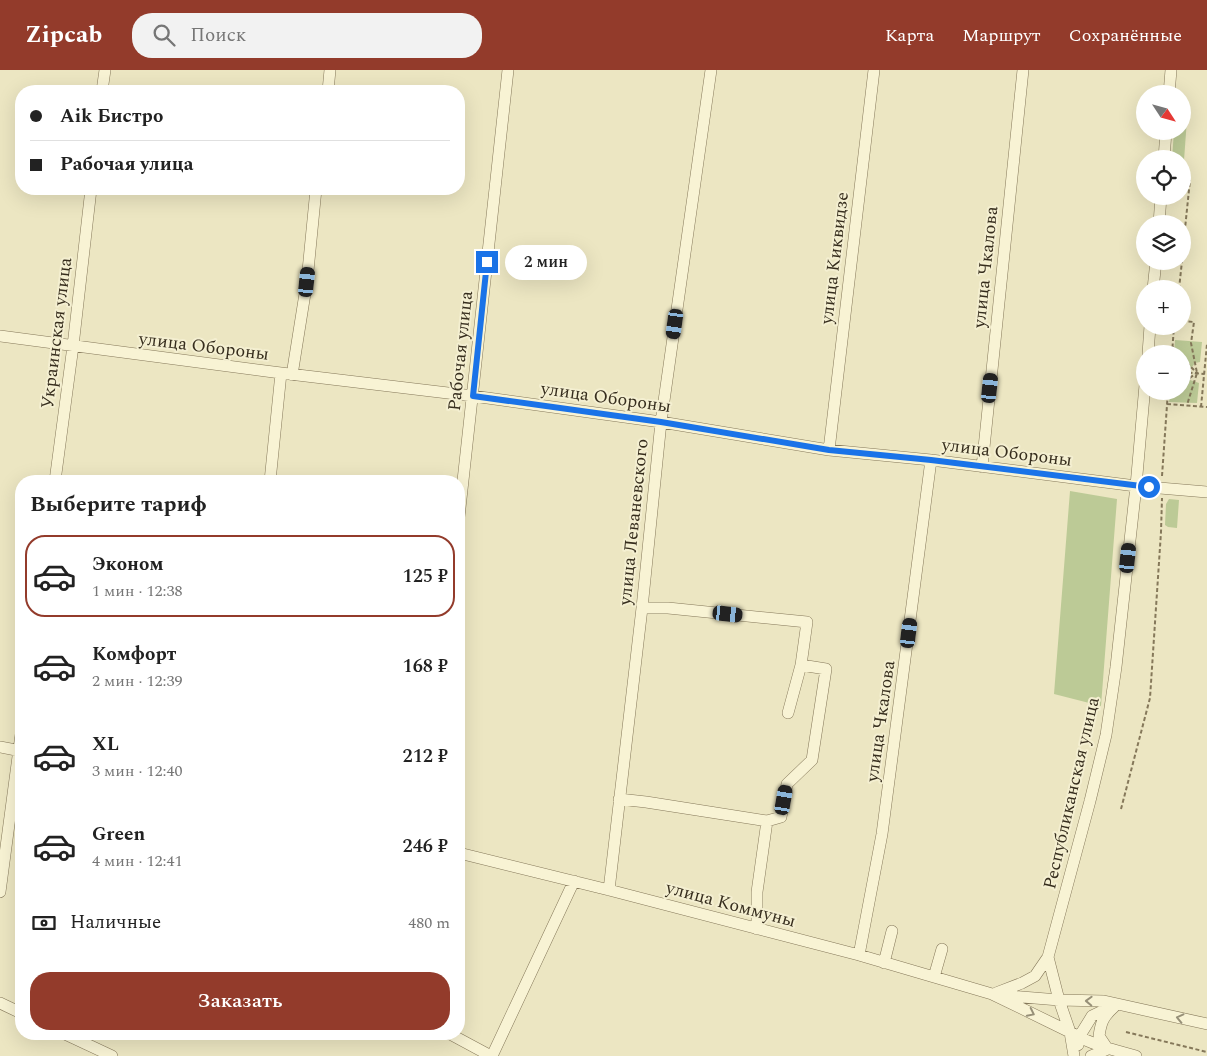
<!DOCTYPE html>
<html lang="ru">
<head>
<meta charset="utf-8">
<style>
  :root { --surface:#fff; --page:#f2f2f2; --text:#222; --muted:#767676; --line:#e0e0e0; --accent:#933b2b }
  body { margin:0; font-family:Spectral,serif; background:var(--page); color:var(--text); height:100vh; display:flex; flex-direction:column; font-size:19px; white-space:nowrap }
  * { box-sizing:border-box; margin:0 }
  p { font-size:16px; color:var(--muted) }
  .icon { flex:none; width:28px; height:28px; fill:none; stroke:currentColor; stroke-width:2; stroke-linecap:round; stroke-linejoin:round }
  .map { position:relative; flex:1; overflow:hidden }
  .side { position:absolute; left:15px; top:405px; width:450px; height:565px; display:flex; flex-direction:column; background:var(--surface); border-radius:20px; box-shadow:0 5px 20px #0002 }
  .side>* { flex:none }
  .banner { position:absolute; left:15px; top:15px; width:450px; height:110px; border-radius:20px; box-shadow:0 5px 20px #0002; display:grid; align-content:center; height:110px; padding:0 15px; background:var(--surface) }
  .needle { width:32px; rotate:126deg }
  .tools { position:absolute; left:1136px; top:15px; display:grid; gap:10px }
  .tools a { display:grid; place-items:center; width:55px; height:55px; border-radius:50%; background:var(--surface); box-shadow:0 5px 20px #0002; font-size:25px }
  .end { position:absolute; width:22px; height:22px; margin:-11px; border:6px solid #1a73e8; background:#fff; box-shadow:0 0 0 2px #fff }
  .from { border-radius:50% }
  .bubble { position:absolute; height:35px; border-radius:18px; background:var(--surface); box-shadow:0 5px 20px #0002; font-size:16px; font-weight:600; line-height:35px; text-align:center }
  .car { position:absolute; width:15px; height:30px; margin:-15px -8px; border-radius:6px; box-shadow:0 0 4px 1px #0007; background:linear-gradient(#222 24%,#8ab4d8 0 40%,#222 0 76%,#8ab4d8 0 86%,#222 0) }
  .banner b { display:flex; align-items:center; gap:18px; height:48px; font-size:19px }
  .banner b+b { border-top:1px solid var(--line) }
  .banner i { width:12px; height:12px; background:var(--text) }
  ul { padding:0; list-style:none }
  li { display:flex; align-items:center; gap:15px; height:82px; margin:0 10px 8px; padding:0 5px; border:2px solid transparent; border-radius:20px }
  li div { flex:1 }
  li b { display:block; font-size:19px }
  li em { font-style:normal; font-weight:600 }
  li.active { border-color:var(--accent) }
  li>.icon { width:45px; height:45px; stroke-width:1.5 }
  h2 { padding:0 15px; font-size:22px; line-height:60px }
  .pay { display:flex; align-items:center; gap:12px; height:55px; padding:0 15px; font-size:19px }
  .pay p { margin-inline-start:auto }
  .primary-button { display:flex; gap:10px; margin-top:auto; padding:10px 15px }
  .primary-button a { flex:1; height:58px; border-radius:20px; background:var(--accent); color:#fff; font-size:20px; font-weight:600; line-height:58px; text-align:center }
  header { display:flex; align-items:center; gap:30px; box-sizing:border-box; height:70px; padding:0 25px; background:var(--accent); color:#fff }
  header strong { font-size:24px }
  nav { display:flex; gap:28px; margin-inline-start:auto; font-size:18px }
  .search { width:350px; height:45px; background:var(--page); display:flex; align-items:center; gap:12px; box-sizing:border-box; padding:0 18px; border-radius:20px; color:var(--muted); font-size:19px }
  .map>svg:first-child { display:block }
  .green { fill:#bcca96 }
  .lines { fill:none; stroke-linecap:round; stroke-linejoin:round }
  .minor-casing { stroke:#85785a; stroke-width:12 }
  .path { stroke:#85785a; stroke-width:2; stroke-dasharray:4 2.5; stroke-linecap:butt }
  .minor { stroke:#f8f3d4; stroke-width:11 }
  .oneway { stroke:#979078 }
  .route { stroke:#1a73e8; stroke-width:6 }
  .labels { text-anchor:middle; stroke-width:4; stroke-linejoin:round; paint-order:stroke }
  .street-label { font-size:18px; fill:#362d1d; stroke:#f4efd1 }
</style>
</head>
<body>
<header>
<strong>Zipcab</strong>
<div class="search"><svg class="icon" aria-label="search" viewBox="0 0 24 24"><circle cx="10" cy="10" r="6"/><path d="M15 15l6 6"/></svg>Поиск</div>
<nav><a>Карта</a><a>Маршрут</a><a>Сохранённые</a></nav>
</header>
<div class="map">
<svg width="1207" height="986" viewBox="0 0 1207 986">
  <rect width="100%" height="100%" fill="#ece6c2"/>
  <path class="green" d="M 1183,49 L 1187,49 L 1183,104 L 1182,89 L 1172,89 L 1174,61 L 1182,61 Z
    M 1175,270 L 1202,272 L 1200,292 L 1195,293 L 1189,301 L 1190,310 L 1199,313 L 1197,333 L 1169,332 L 1171,321 L 1182,321 L 1182,284 L 1174,284 Z
    M 1070,421 L 1117,429 L 1101,636 L 1054,624 Z
    M 1169,429 L 1179,430 L 1177,458 L 1168,457 L 1165,455 L 1166,434 Z"/>
  <g class="lines">
    <g class="minor-casing">
      <path id="minor" d="M 102,21 L 105,0
        M 328,21 L 330,0
        M 1169,24 L 1171,0
        M 1164,89 L 1166,61
        M 1159,154 L 1161,126
        M 1153,219 L 1156,191
        M 0,266 L 281,303 L 473,326 L 661,352 L 829,380 L 931,390 L 1136,416 L 1207,422
        M 1148,284 L 1150,256
        M 292,305 L 307,211 L 316,119
        M 829,380 L 874,0
        M 982,397 L 1023,0
        M 55,411 L 73,276 L 91,119
        M 270,411 L 281,303
        M 459,447 L 508,0
        M 642,538 L 668,538 L 807,552 L 801,595 L 826,599 L 812,690 L 787,714 L 781,747 L 767,751
        M 788,643 L 801,595
        M 0,677 L 21,681
        M 619,729 L 646,732 L 767,751 L 757,822 L 757,859
        M 459,783 L 609,820 L 859,885 L 934,907 L 992,924 L 1070,962 C 1090,974 1113,980 1136,986
        M 609,820 L 642,538 L 661,352 L 711,0
        M 0,822 L 21,664
        M 859,885 L 882,764 L 931,390
        M 884,893 L 892,861
        M 934,907 L 942,879
        M 996,923 L 1022,913 L 1035,906 L 1048,887
        M 998,925 L 1059,930 L 1104,931 L 1207,954
        M 0,933 L 21,943
        M 65,964 L 112,986
        M 450,964 L 491,986
        M 1078,975 L 1079,967 L 1092,946 L 1117,934
        M 1107,978 L 1099,966 C 1101,952 1103,947 1114,937
        M 492,986 L 574,811
        M 1074,986 L 1070,962 L 1059,930 L 1048,887 L 1090,731 L 1106,665 L 1116,597 L 1136,416 L 1145,315
        M 1091,986 L 1108,979"/>
    </g>
    <path class="path" d="M 1182,188 L 1190,110
      M 1179,219 L 1182,191
      M 1182,251 L 1194,252 L 1191,273 L 1197,303 L 1187,335
      M 1172,276 L 1179,284
      M 1172,284 L 1174,256
      M 1182,288 L 1197,303 L 1182,313
      M 1182,302 L 1204,304
      M 1167,334 L 1207,337
      M 1201,337 L 1207,274
      M 1162,406 L 1168,321
      M 1121,739 L 1150,628 L 1161,462 L 1162,428
      M 1126,962 L 1207,982"/>
    <use href="#minor" class="minor"/>
  </g>
  <defs><path id="oneway-chevron" d="M-2-3.5L2.5 0L-2 3.5" fill="none" stroke-width="1.6" stroke-linecap="round" stroke-linejoin="round" transform="scale(1.25)"/></defs>
  <g class="oneway">
    <use href="#oneway-chevron" transform="translate(1089 931) rotate(-178)"/>
    <use href="#oneway-chevron" transform="translate(1031 943) rotate(26)"/>
    <use href="#oneway-chevron" transform="translate(1180 948) rotate(-167)"/>
  </g>
  <g class="lines">
    <path class="route" d="M 487,192 L 473,326 L 661,352 L 829,380 L 931,390 L 1149,417"/>
  </g>
  <g class="labels">
    <g class="street-label">
      <text transform="translate(834 188) rotate(-83)" y="6">улица Киквидзе</text>
      <text transform="translate(985 197) rotate(-84)" y="6">улица Чкалова</text>
      <text transform="translate(56 263) rotate(-83)" y="6">Украинская улица</text>
      <text transform="translate(204 276) rotate(7)" y="6">улица Обороны</text>
      <text transform="translate(460 281) rotate(-84)" y="6">Рабочая улица</text>
      <text transform="translate(606 327) rotate(8)" y="6">улица Обороны</text>
      <text transform="translate(1007 382) rotate(7)" y="6">улица Обороны</text>
      <text transform="translate(633 452) rotate(-84)" y="6">улица Леваневского</text>
      <text transform="translate(880 651) rotate(-82)" y="6">улица Чкалова</text>
      <text transform="translate(1071 723) rotate(-77)" y="6">Республиканская улица</text>
      <text transform="translate(731 834) rotate(15)" y="6">улица Коммуны</text>
    </g>
  </g>
</svg>
<div class="tools">
<a><svg class="needle" viewBox="-14 -14 28 28"><path d="M0-13l5 13h-10z" fill="#e53935"/><path d="M0 13l5-13h-10z" fill="#767676"/></svg></a>
<a><svg class="icon" aria-label="locate" viewBox="0 0 24 24"><circle cx="12" cy="12" r="6"/><path d="M12 2v4M12 18v4M2 12h4M18 12h4"/></svg></a>
<a><svg class="icon" aria-label="layers" viewBox="0 0 24 24"><path d="M12 4l9 5-9 5-9-5zM3 14l9 5 9-5"/></svg></a>
<a>+</a>
<a>−</a>
</div>
<i class="end from" style="left:1149px;top:417px"></i>
<i class="end" style="left:487px;top:192px"></i>
<div class="bubble" style="left:505px;top:175px;width:82px">2 мин</div>
<i class="car" style="left:307px;top:212px;rotate:6deg"></i>
<i class="car" style="left:675px;top:254px;rotate:188deg"></i>
<i class="car" style="left:990px;top:318px;rotate:6deg"></i>
<i class="car" style="left:1128px;top:488px;rotate:6deg"></i>
<i class="car" style="left:728px;top:544px;rotate:96deg"></i>
<i class="car" style="left:909px;top:563px;rotate:7deg"></i>
<i class="car" style="left:784px;top:730px;rotate:10deg"></i>
<div class="banner">
<b><i class="from"></i>Aik Бистро</b>
<b><i></i>Рабочая улица</b>
</div>
<section class="side">
<h2>Выберите тариф</h2>
<ul>
<li class="active"><svg class="icon" aria-label="car" viewBox="0 0 24 24"><path d="M5 17H2v-5l4-1 3-4h7l3 4 3 1v5h-3M9 17h6M6 11h13"/><circle cx="7" cy="17" r="2"/><circle cx="17" cy="17" r="2"/></svg><div><b>Эконом</b><p>1 мин · 12:38</p></div><em>125 ₽</em></li>
<li><svg class="icon" aria-label="car" viewBox="0 0 24 24"><path d="M5 17H2v-5l4-1 3-4h7l3 4 3 1v5h-3M9 17h6M6 11h13"/><circle cx="7" cy="17" r="2"/><circle cx="17" cy="17" r="2"/></svg><div><b>Комфорт</b><p>2 мин · 12:39</p></div><em>168 ₽</em></li>
<li><svg class="icon" aria-label="car" viewBox="0 0 24 24"><path d="M5 17H2v-5l4-1 3-4h7l3 4 3 1v5h-3M9 17h6M6 11h13"/><circle cx="7" cy="17" r="2"/><circle cx="17" cy="17" r="2"/></svg><div><b>XL</b><p>3 мин · 12:40</p></div><em>212 ₽</em></li>
<li><svg class="icon" aria-label="car" viewBox="0 0 24 24"><path d="M5 17H2v-5l4-1 3-4h7l3 4 3 1v5h-3M9 17h6M6 11h13"/><circle cx="7" cy="17" r="2"/><circle cx="17" cy="17" r="2"/></svg><div><b>Green</b><p>4 мин · 12:41</p></div><em>246 ₽</em></li>
</ul>
<div class="pay"><svg class="icon" aria-label="cash" viewBox="0 0 24 24"><path d="M3 7h18v10H3z"/><circle cx="12" cy="12" r="2"/></svg>Наличные<p>480 m</p></div>
<div class="primary-button"><a>Заказать</a></div>
</section>
</div>
</body>
</html>
